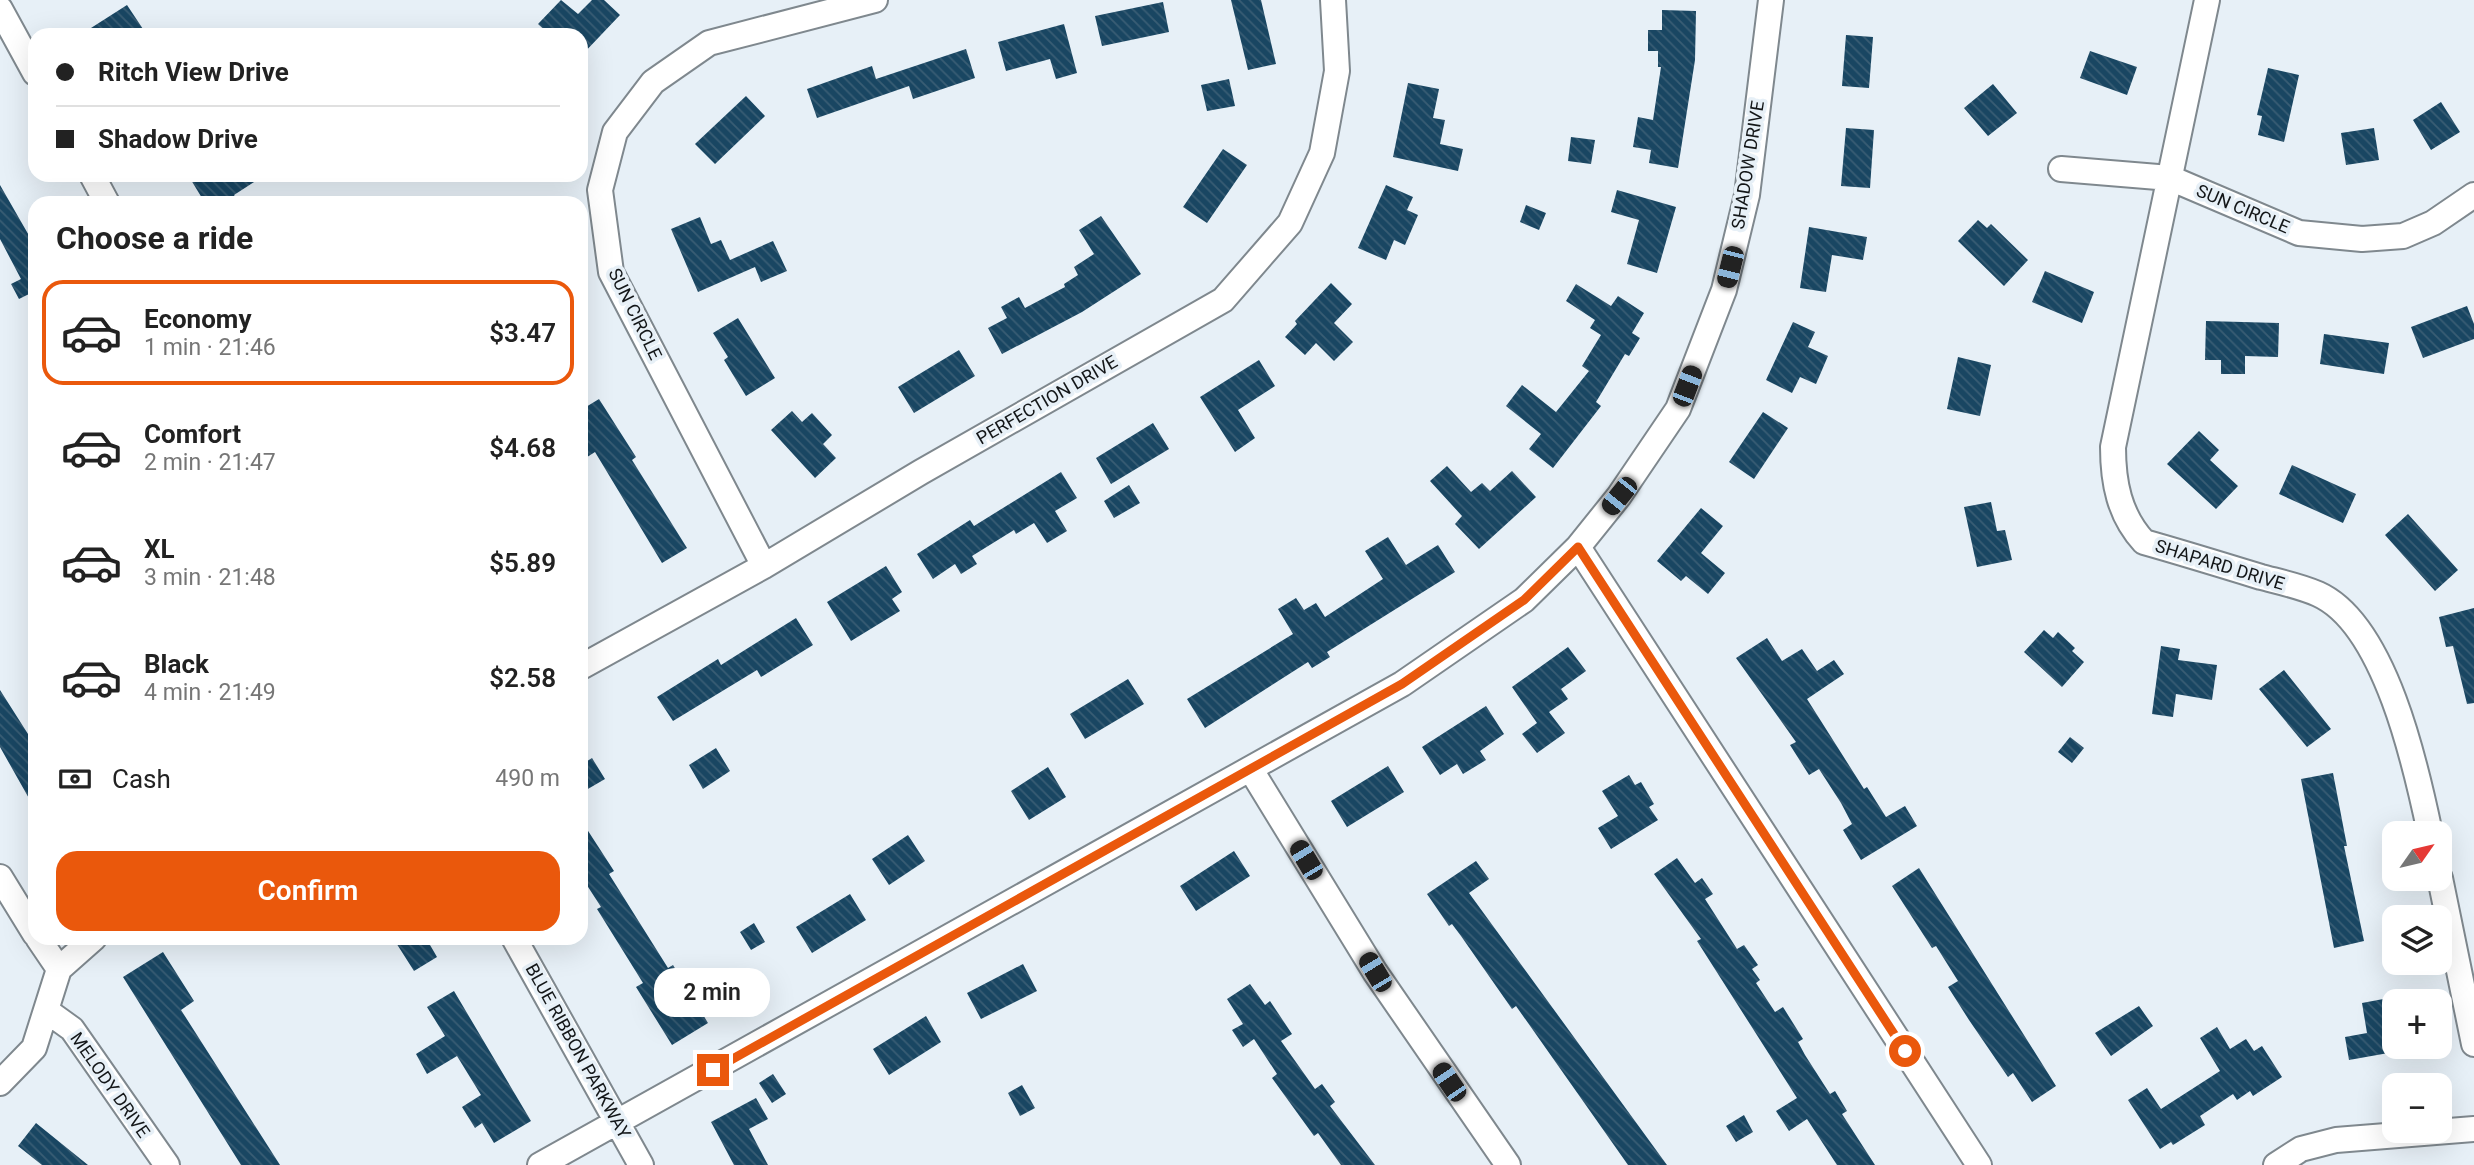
<!DOCTYPE html>
<html lang="en">
<head>
<meta charset="utf-8">
<style>
  :root { --surface:#fff; --page:#f2f2f2; --text:#222; --muted:#767676; --line:#e0e0e0; --accent:#ea580c }
  body { margin:0; font-family:Roboto,sans-serif; background:var(--page); color:var(--text); height:100vh; display:flex; flex-direction:column; font-size:26px; white-space:nowrap }
  * { box-sizing:border-box; margin:0 }
  p { font-size:23px; color:var(--muted) }
  .icon { flex:none; width:38px; height:38px; fill:none; stroke:currentColor; stroke-width:2; stroke-linecap:round; stroke-linejoin:round }
  .map { position:relative; flex:1; overflow:hidden }
  .details { position:absolute; left:28px; top:196px; width:560px; height:749px; display:flex; flex-direction:column; background:var(--surface); border-radius:21px; box-shadow:0 7px 28px #0002 }
  .details>* { flex:none }
  .banner { position:absolute; left:28px; top:28px; width:560px; height:154px; border-radius:21px; box-shadow:0 7px 28px #0002; display:grid; align-content:center; height:154px; padding:0 28px; background:var(--surface) }
  .needle { width:46px; rotate:56deg }
  .buttons { position:absolute; left:2382px; top:821px; display:grid; gap:14px }
  .buttons a { display:grid; place-items:center; width:70px; height:70px; border-radius:14px; background:var(--surface); box-shadow:0 7px 28px #0002; font-size:35px }
  .end { position:absolute; width:32px; height:32px; margin:-16px; border:9px solid #ea580c; background:#fff; box-shadow:0 0 0 4px #fff }
  .from { border-radius:50% }
  .bubble { position:absolute; height:49px; border-radius:21px; background:var(--surface); box-shadow:0 7px 28px #0002; font-size:23px; font-weight:600; line-height:49px; text-align:center }
  .car { position:absolute; width:21px; height:42px; margin:-21px -10px; border-radius:9px; box-shadow:0 0 5px 2px #0007; background:linear-gradient(#222 24%,#8ab4d8 0 40%,#222 0 76%,#8ab4d8 0 86%,#222 0) }
  .banner b { display:flex; align-items:center; gap:24px; height:66px; font-size:26px }
  .banner b+b { border-top:2px solid var(--line) }
  .banner i { width:18px; height:18px; background:var(--text) }
  ul { padding:0; list-style:none }
  li { display:flex; align-items:center; gap:21px; height:105px; margin:0 14px 10px; padding:0 14px; border:4px solid transparent; border-radius:21px }
  li div { flex:1 }
  li b { display:block; font-size:26px }
  li em { font-style:normal; font-weight:600 }
  li.selected { border-color:var(--accent) }
  li>.icon { width:63px; height:63px; stroke-width:1.5 }
  h2 { padding:0 28px; font-size:32px; line-height:84px }
  .pay { display:flex; align-items:center; gap:18px; height:77px; padding:0 28px; font-size:26px }
  .pay p { margin-inline-start:auto }
  .action { display:flex; gap:14px; margin-top:auto; padding:14px 28px }
  .action a { flex:1; height:80px; border-radius:21px; background:var(--accent); color:#fff; font-size:28px; font-weight:600; line-height:80px; text-align:center }
  .map>svg:first-child { display:block }
  .building { fill:url(#building-back-hatch) }
  .lines { fill:none; stroke-linecap:round; stroke-linejoin:round }
  .street-casing { stroke:#7f888e; stroke-width:28 }
  .street { stroke:#fff; stroke-width:24 }
  .route { stroke:#ea580c; stroke-width:9 }
  .labels { text-anchor:middle; stroke-width:7; stroke-linejoin:round; paint-order:stroke }
  .street-label { font-size:18px; fill:#131618; stroke:#e7f0f7 }
</style>
</head>
<body>
<div class="map">
<svg width="2474" height="1165" viewBox="0 0 2474 1165">
  <defs>
    <pattern id="building-back-hatch" width="6" height="6" patternUnits="userSpaceOnUse" patternTransform="scale(1.75)"><rect width="6" height="6" fill="#194662"/><path d="M-1 5l2 2M0 0l6 6M5-1l2 2" fill="none" stroke="#395d74"/></pattern>
  </defs>
  <rect width="100%" height="100%" fill="#e7f0f7"/>
  <path class="building" d="M 561,0 L 578,14 L 592,0 L 604,0 L 620,15 L 581,56 L 581,35 L 550,35 L 538,24 Z
    M 1231,0 L 1261,0 L 1276,64 L 1248,70 Z
    M 1163,2 L 1169,32 L 1102,46 L 1095,16 Z
    M 127,5 L 147,35 L 80,35 Z
    M 1662,10 L 1696,11 L 1695,60 L 1678,168 L 1649,163 L 1651,150 L 1633,147 L 1638,117 L 1653,120 L 1661,67 L 1658,67 L 1658,51 L 1648,51 L 1648,30 L 1662,30 Z
    M 1064,24 L 1077,73 L 1056,79 L 1050,59 L 1006,71 L 998,42 Z
    M 1846,35 L 1873,37 L 1869,88 L 1842,86 Z
    M 966,49 L 975,78 L 913,99 L 909,86 L 817,118 L 807,89 L 872,66 L 876,79 Z
    M 2090,51 L 2137,67 L 2127,95 L 2080,78 Z
    M 2268,68 L 2299,75 L 2284,142 L 2258,135 L 2262,116 L 2257,115 Z
    M 1229,79 L 1235,106 L 1207,111 L 1201,85 Z
    M 1408,83 L 1439,89 L 1433,118 L 1445,120 L 1440,144 L 1463,149 L 1458,171 L 1393,157 Z
    M 1993,84 L 2017,113 L 1988,136 L 1964,108 Z
    M 746,96 L 765,116 L 715,164 L 695,144 Z
    M 2441,102 L 2460,132 L 2431,150 L 2413,120 Z
    M 1846,128 L 1874,130 L 1870,188 L 1841,186 Z
    M 2374,128 L 2379,160 L 2346,165 L 2341,133 Z
    M 1571,137 L 1595,140 L 1591,164 L 1568,161 Z
    M 1223,149 L 1247,165 L 1207,223 L 1183,207 Z
    M 188,175 L 265,175 L 234,195 L 239,203 L 205,203 Z
    M 0,185 L 35,246 L 35,305 L 29,294 L 19,299 L 11,284 L 21,279 L 0,239 Z
    M 1386,185 L 1413,197 L 1407,210 L 1418,215 L 1405,245 L 1394,240 L 1386,260 L 1358,248 Z
    M 1617,190 L 1676,207 L 1657,273 L 1627,264 L 1639,220 L 1611,212 Z
    M 1526,205 L 1546,213 L 1539,230 L 1520,222 Z
    M 1101,216 L 1141,274 L 1082,312 L 1002,354 L 988,328 L 1007,318 L 1001,307 L 1019,297 L 1025,308 L 1065,287 L 1064,284 L 1078,275 L 1074,267 L 1094,254 L 1079,230 Z
    M 700,217 L 711,244 L 721,240 L 730,260 L 773,241 L 787,271 L 761,282 L 755,267 L 698,292 L 671,229 Z
    M 1978,220 L 1987,228 L 1991,224 L 2028,260 L 2004,286 L 1958,241 Z
    M 1809,227 L 1867,237 L 1863,260 L 1832,255 L 1826,292 L 1800,288 Z
    M 2045,271 L 2094,292 L 2082,323 L 2032,302 Z
    M 1331,283 L 1352,304 L 1334,323 L 1353,342 L 1334,361 L 1316,343 L 1305,355 L 1285,337 L 1297,324 L 1295,321 Z
    M 1576,284 L 1611,306 L 1618,296 L 1644,313 L 1632,333 L 1640,338 L 1629,356 L 1625,354 L 1596,402 L 1601,406 L 1553,468 L 1529,449 L 1541,434 L 1506,406 L 1522,385 L 1556,412 L 1589,371 L 1582,366 L 1601,335 L 1590,328 L 1595,320 L 1566,301 Z
    M 2467,306 L 2474,324 L 2474,339 L 2423,358 L 2411,327 Z
    M 738,318 L 775,378 L 746,396 L 724,360 L 728,357 L 713,333 Z
    M 2206,321 L 2279,323 L 2278,357 L 2245,356 L 2245,374 L 2221,374 L 2221,360 L 2205,360 Z
    M 1793,322 L 1815,332 L 1808,347 L 1828,356 L 1816,384 L 1800,377 L 1792,393 L 1766,380 Z
    M 2324,334 L 2389,343 L 2384,374 L 2320,364 Z
    M 959,350 L 975,376 L 914,413 L 898,387 Z
    M 1958,357 L 1991,365 L 1980,416 L 1947,409 Z
    M 1259,360 L 1275,386 L 1238,410 L 1255,438 L 1235,452 L 1200,397 Z
    M 599,399 L 636,457 L 632,460 L 687,548 L 662,563 L 595,452 L 581,461 L 581,410 Z
    M 792,411 L 802,422 L 812,413 L 832,435 L 823,444 L 836,458 L 815,478 L 771,430 Z
    M 1763,412 L 1788,428 L 1754,479 L 1729,462 Z
    M 1153,423 L 1169,449 L 1111,484 L 1096,458 Z
    M 2199,431 L 2219,450 L 2210,460 L 2238,486 L 2216,509 L 2167,464 Z
    M 2292,465 L 2356,494 L 2343,523 L 2279,494 Z
    M 1447,466 L 1471,492 L 1482,483 L 1490,491 L 1512,471 L 1536,497 L 1479,549 L 1455,524 L 1462,516 L 1430,481 Z
    M 1061,472 L 1077,498 L 1055,511 L 1067,531 L 1047,543 L 1034,523 L 1016,534 L 1014,530 L 972,556 L 977,564 L 961,574 L 955,564 L 933,579 L 917,554 L 970,520 L 974,526 Z
    M 1129,485 L 1140,503 L 1114,518 L 1104,501 Z
    M 1991,502 L 1997,531 L 2005,530 L 2012,560 L 1977,567 L 1964,507 Z
    M 1701,508 L 1723,526 L 1701,553 L 1725,573 L 1708,594 L 1686,576 L 1681,581 L 1657,561 Z
    M 2408,514 L 2458,570 L 2435,591 L 2385,535 Z
    M 1388,537 L 1406,565 L 1438,545 L 1455,572 L 1327,652 L 1330,657 L 1312,668 L 1308,662 L 1205,728 L 1187,699 L 1293,634 L 1278,609 L 1296,598 L 1304,610 L 1316,603 L 1325,617 L 1383,579 L 1365,551 Z
    M 886,566 L 902,592 L 892,599 L 900,611 L 851,641 L 827,602 Z
    M 2474,608 L 2474,703 L 2467,704 L 2453,646 L 2446,647 L 2439,617 Z
    M 796,618 L 813,645 L 761,677 L 757,670 L 673,721 L 657,697 L 718,659 L 721,665 Z
    M 2044,630 L 2053,638 L 2058,632 L 2075,648 L 2072,651 L 2084,662 L 2062,687 L 2024,652 Z
    M 1767,638 L 1782,661 L 1802,649 L 1817,671 L 1834,660 L 1844,674 L 1807,699 L 1864,789 L 1867,787 L 1886,817 L 1905,806 L 1917,826 L 1861,860 L 1843,830 L 1852,824 L 1841,803 L 1819,769 L 1809,775 L 1790,745 L 1796,742 L 1736,658 Z
    M 2161,646 L 2180,649 L 2178,660 L 2217,665 L 2212,700 L 2176,694 L 2173,717 L 2152,714 Z
    M 1568,647 L 1586,671 L 1561,689 L 1568,699 L 1549,712 L 1565,733 L 1537,753 L 1522,734 L 1537,723 L 1512,687 Z
    M 2284,670 L 2331,729 L 2307,747 L 2259,689 Z
    M 1128,679 L 1144,704 L 1085,739 L 1070,714 Z
    M 0,690 L 35,745 L 35,809 L 0,747 Z
    M 1486,706 L 1504,734 L 1480,751 L 1486,760 L 1463,774 L 1457,764 L 1440,775 L 1422,747 Z
    M 2070,737 L 2084,748 L 2072,763 L 2058,752 Z
    M 716,748 L 730,771 L 703,789 L 689,765 Z
    M 592,758 L 605,779 L 581,793 L 581,765 Z
    M 1388,766 L 1404,792 L 1347,827 L 1331,801 Z
    M 1048,767 L 1066,797 L 1029,820 L 1011,791 Z
    M 2333,773 L 2347,846 L 2344,846 L 2364,941 L 2334,948 L 2301,779 Z
    M 1629,775 L 1635,785 L 1641,782 L 1654,804 L 1649,807 L 1658,820 L 1611,849 L 1598,828 L 1618,816 L 1602,791 Z
    M 581,820 L 614,871 L 609,874 L 668,968 L 673,965 L 708,1023 L 672,1045 L 636,987 L 643,983 L 597,909 L 601,907 L 581,876 Z
    M 908,835 L 925,861 L 889,885 L 872,859 Z
    M 1234,851 L 1250,876 L 1196,911 L 1180,886 Z
    M 1677,858 L 1695,883 L 1702,878 L 1713,894 L 1705,899 L 1737,949 L 1744,945 L 1758,965 L 1752,969 L 1760,980 L 1756,983 L 1775,1012 L 1783,1007 L 1803,1039 L 1798,1042 L 1805,1055 L 1830,1094 L 1835,1091 L 1847,1111 L 1842,1114 L 1875,1165 L 1837,1165 L 1807,1119 L 1789,1131 L 1776,1111 L 1797,1098 L 1697,941 L 1701,939 L 1654,874 Z
    M 1476,861 L 1489,879 L 1469,893 L 1667,1165 L 1628,1165 L 1516,1006 L 1512,1009 L 1461,936 L 1452,924 L 1449,926 L 1427,894 Z
    M 1919,868 L 2056,1086 L 2032,1102 L 2013,1073 L 2008,1077 L 1969,1020 L 1948,987 L 1958,981 L 1936,946 L 1932,948 L 1892,886 Z
    M 850,894 L 866,920 L 812,953 L 796,927 Z
    M 754,923 L 765,942 L 751,950 L 740,932 Z
    M 393,938 L 426,938 L 437,957 L 414,971 Z
    M 163,952 L 194,1001 L 181,1010 L 280,1165 L 241,1165 L 123,977 Z
    M 1023,964 L 1037,991 L 981,1019 L 967,993 Z
    M 1250,984 L 1265,1005 L 1270,1001 L 1292,1034 L 1281,1041 L 1315,1089 L 1322,1084 L 1335,1102 L 1330,1106 L 1375,1165 L 1341,1165 L 1318,1133 L 1314,1136 L 1272,1078 L 1277,1074 L 1254,1039 L 1243,1047 L 1232,1030 L 1243,1024 L 1227,999 Z
    M 454,991 L 531,1121 L 494,1143 L 482,1123 L 475,1128 L 462,1107 L 481,1095 L 457,1056 L 427,1074 L 416,1054 L 445,1036 L 427,1007 Z
    M 2394,997 L 2394,1052 L 2349,1060 L 2345,1037 L 2367,1033 L 2362,1003 Z
    M 2139,1006 L 2153,1026 L 2111,1056 L 2095,1033 Z
    M 926,1016 L 941,1042 L 889,1075 L 873,1049 Z
    M 2217,1027 L 2230,1049 L 2246,1039 L 2254,1051 L 2262,1046 L 2282,1077 L 2253,1096 L 2250,1091 L 2237,1100 L 2233,1094 L 2200,1116 L 2205,1125 L 2173,1145 L 2171,1142 L 2160,1149 L 2128,1100 L 2147,1088 L 2161,1109 L 2220,1071 L 2200,1038 Z
    M 773,1074 L 786,1094 L 772,1103 L 759,1083 Z
    M 1022,1085 L 1035,1108 L 1020,1116 L 1008,1093 Z
    M 756,1098 L 768,1119 L 749,1129 L 768,1165 L 734,1165 L 711,1122 Z
    M 1744,1115 L 1753,1132 L 1736,1142 L 1726,1126 Z
    M 36,1123 L 88,1165 L 42,1165 L 18,1146 Z"/>
  <g class="lines">
    <g class="street-casing">
      <path id="street" d="M 2207,0 L 2113,447 C 2113,482 2119,515 2144,542 C 2183,553 2222,565 2261,577 C 2280,582 2300,586 2318,594 C 2385,624 2416,766 2430,833
        M 0,9 L 35,73
        M 2061,169 L 2170,178 L 2299,233 L 2362,239 L 2403,236 L 2433,223 L 2474,195
        M 92,175 L 107,203
        M 1578,547 L 1979,1165
        M 764,566 L 611,272 L 600,190 L 615,132 L 653,82 L 709,43 L 875,0
        M 581,667 L 764,566 L 921,472 L 1223,300 L 1290,223 L 1322,153 L 1337,71 L 1333,0
        M 1251,770 L 1375,972 L 1508,1165
        M 0,877 L 35,934
        M 2440,878 L 2474,1044
        M 38,938 L 59,969
        M 514,938 L 641,1165
        M 47,1011 L 72,1029 L 167,1165
        M 0,1083 L 34,1048 L 59,969 L 94,938
        M 540,1165 L 1402,684 L 1524,600 L 1578,547 L 1619,496 L 1678,409 L 1724,290 L 1747,195 L 1771,0
        M 2276,1165 L 2301,1149 L 2336,1140 L 2474,1129"/>
    </g>
    <use href="#street" class="street"/>
  </g>
  <g class="lines">
    <path class="route" d="M 713,1070 L 1402,684 L 1524,600 L 1578,547 L 1905,1051"/>
  </g>
  <g class="labels">
    <g class="street-label">
      <text transform="translate(1748 165) rotate(-81)" y="6">SHADOW DRIVE</text>
      <text transform="translate(2243 209) rotate(23)" y="6">SUN CIRCLE</text>
      <text transform="translate(635 314) rotate(64)" y="6">SUN CIRCLE</text>
      <text transform="translate(1047 400) rotate(-30)" y="6">PERFECTION DRIVE</text>
      <text transform="translate(2220 565) rotate(17)" y="6">SHAPARD DRIVE</text>
      <text transform="translate(578 1051) rotate(61)" y="6">BLUE RIBBON PARKWAY</text>
      <text transform="translate(110 1085) rotate(55)" y="6">MELODY DRIVE</text>
    </g>
  </g>
</svg>
<div class="buttons">
<a><svg class="needle" viewBox="-14 -14 28 28"><path d="M0-13l5 13h-10z" fill="#e53935"/><path d="M0 13l5-13h-10z" fill="#767676"/></svg></a>
<a><svg class="icon" aria-label="layers" viewBox="0 0 24 24"><path d="M12 4l9 5-9 5-9-5zM3 14l9 5 9-5"/></svg></a>
<a>+</a>
<a>−</a>
</div>
<i class="end from" style="left:1905px;top:1051px"></i>
<i class="end" style="left:713px;top:1070px"></i>
<div class="bubble" style="left:654px;top:968px;width:116px">2 min</div>
<i class="car" style="left:1730px;top:267px;rotate:194deg"></i>
<i class="car" style="left:1687px;top:386px;rotate:21deg"></i>
<i class="car" style="left:1619px;top:496px;rotate:219deg"></i>
<i class="car" style="left:1306px;top:860px;rotate:329deg"></i>
<i class="car" style="left:1375px;top:972px;rotate:329deg"></i>
<i class="car" style="left:1449px;top:1082px;rotate:326deg"></i>
<div class="banner">
<b><i class="from"></i>Ritch View Drive</b>
<b><i></i>Shadow Drive</b>
</div>
<section class="details">
<h2>Choose a ride</h2>
<ul>
<li class="selected"><svg class="icon" aria-label="car" viewBox="0 0 24 24"><path d="M5 17H2v-5l4-1 3-4h7l3 4 3 1v5h-3M9 17h6M6 11h13"/><circle cx="7" cy="17" r="2"/><circle cx="17" cy="17" r="2"/></svg><div><b>Economy</b><p>1 min · 21:46</p></div><em>$3.47</em></li>
<li><svg class="icon" aria-label="car" viewBox="0 0 24 24"><path d="M5 17H2v-5l4-1 3-4h7l3 4 3 1v5h-3M9 17h6M6 11h13"/><circle cx="7" cy="17" r="2"/><circle cx="17" cy="17" r="2"/></svg><div><b>Comfort</b><p>2 min · 21:47</p></div><em>$4.68</em></li>
<li><svg class="icon" aria-label="car" viewBox="0 0 24 24"><path d="M5 17H2v-5l4-1 3-4h7l3 4 3 1v5h-3M9 17h6M6 11h13"/><circle cx="7" cy="17" r="2"/><circle cx="17" cy="17" r="2"/></svg><div><b>XL</b><p>3 min · 21:48</p></div><em>$5.89</em></li>
<li><svg class="icon" aria-label="car" viewBox="0 0 24 24"><path d="M5 17H2v-5l4-1 3-4h7l3 4 3 1v5h-3M9 17h6M6 11h13"/><circle cx="7" cy="17" r="2"/><circle cx="17" cy="17" r="2"/></svg><div><b>Black</b><p>4 min · 21:49</p></div><em>$2.58</em></li>
</ul>
<div class="pay"><svg class="icon" aria-label="cash" viewBox="0 0 24 24"><path d="M3 7h18v10H3z"/><circle cx="12" cy="12" r="2"/></svg>Cash<p>490 m</p></div>
<div class="action"><a>Confirm</a></div>
</section>
</div>
</body>
</html>
